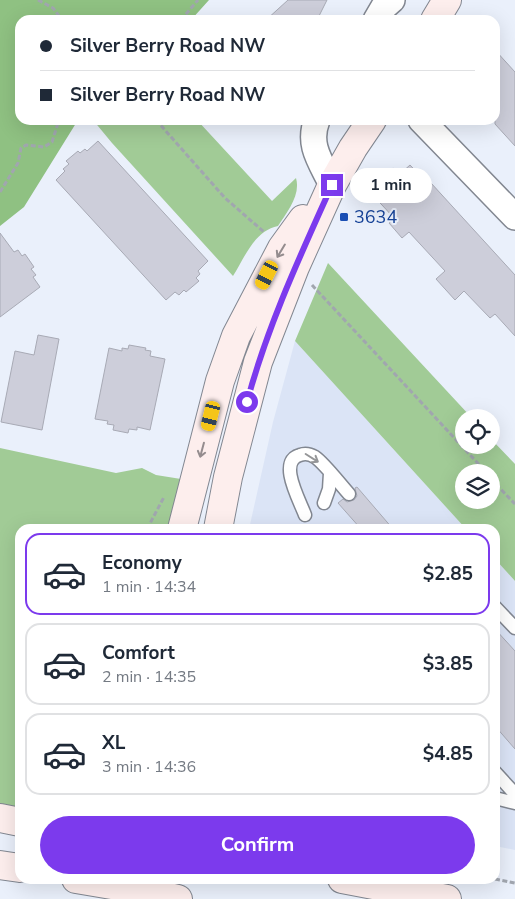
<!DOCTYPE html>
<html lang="en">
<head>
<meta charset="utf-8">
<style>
  :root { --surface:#fff; --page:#f2f2f3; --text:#1f2937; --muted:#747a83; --line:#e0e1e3; --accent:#7c3aed }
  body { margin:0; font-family:"Nunito Sans",sans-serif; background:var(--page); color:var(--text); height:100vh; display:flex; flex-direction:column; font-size:19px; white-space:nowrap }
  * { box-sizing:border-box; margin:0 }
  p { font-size:16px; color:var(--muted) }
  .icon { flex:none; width:28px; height:28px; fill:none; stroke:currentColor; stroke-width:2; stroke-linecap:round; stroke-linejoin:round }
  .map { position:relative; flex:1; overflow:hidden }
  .details { position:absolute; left:15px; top:524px; width:485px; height:360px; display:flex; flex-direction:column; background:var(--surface); border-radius:15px; box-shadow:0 5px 20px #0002 }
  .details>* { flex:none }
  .banner { position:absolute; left:15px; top:15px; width:485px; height:110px; border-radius:15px; box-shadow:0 5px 20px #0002; display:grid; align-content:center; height:110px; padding:0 25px; background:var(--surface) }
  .controls { position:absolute; left:455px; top:409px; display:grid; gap:10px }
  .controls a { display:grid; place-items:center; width:45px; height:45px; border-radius:50%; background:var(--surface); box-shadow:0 5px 20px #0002; font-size:25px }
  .end { position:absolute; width:22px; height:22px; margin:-11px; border:6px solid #7c3aed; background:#fff; box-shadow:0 0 0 2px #fff }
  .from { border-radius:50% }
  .bubble { position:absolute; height:35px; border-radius:18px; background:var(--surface); box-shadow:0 5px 20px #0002; font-size:16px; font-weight:700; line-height:35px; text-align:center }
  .car { position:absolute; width:15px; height:30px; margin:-15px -8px; border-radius:6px; box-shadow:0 0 4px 1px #0007; background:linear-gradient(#f5c518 24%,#345 0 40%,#f5c518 0 76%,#345 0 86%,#f5c518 0) }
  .banner b { display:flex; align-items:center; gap:18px; height:48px; font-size:19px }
  .banner b+b { border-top:1px solid var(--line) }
  .banner i { width:12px; height:12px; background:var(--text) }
  ul { padding:9px 0 0; list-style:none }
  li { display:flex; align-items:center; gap:15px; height:82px; margin:0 10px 8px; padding:0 15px; border:2px solid var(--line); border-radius:15px }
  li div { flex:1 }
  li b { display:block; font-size:19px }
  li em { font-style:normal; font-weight:700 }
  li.on { border-color:var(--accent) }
  li>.icon { width:45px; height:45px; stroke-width:1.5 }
  .cta { display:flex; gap:10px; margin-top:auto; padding:10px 25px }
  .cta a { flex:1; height:58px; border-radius:30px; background:var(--accent); color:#fff; font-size:20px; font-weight:700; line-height:58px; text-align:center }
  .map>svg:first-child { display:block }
  .built { fill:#dbe4f6 }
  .green { fill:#a1cb96; fill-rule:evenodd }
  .forest { fill:#8fc182 }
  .building { fill:#cdceda; stroke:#a8aab5 }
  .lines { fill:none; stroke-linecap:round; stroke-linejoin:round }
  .lane-casing { stroke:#828791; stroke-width:15 }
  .street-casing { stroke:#828791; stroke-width:28 }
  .secondary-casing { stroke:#828791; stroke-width:30 }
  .path { stroke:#a1a6af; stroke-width:3; stroke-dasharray:5 2.5; stroke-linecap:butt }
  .lane { stroke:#fff; stroke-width:12 }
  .street { stroke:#fff; stroke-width:25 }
  .secondary { stroke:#fdeeed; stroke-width:28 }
  .oneway { stroke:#948c8e }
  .oneway2 { stroke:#959698 }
  .route { stroke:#7c3aed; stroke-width:6 }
  .transit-dot { fill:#1a4fb4; stroke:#eaf0fb; stroke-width:2 }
  .labels { text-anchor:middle; stroke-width:4; stroke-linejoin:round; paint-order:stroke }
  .transit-label { font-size:18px; fill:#164399; stroke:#eaf0fb; text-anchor:start }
</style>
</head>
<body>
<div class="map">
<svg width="515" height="899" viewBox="0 0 515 899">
  <rect width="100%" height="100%" fill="#eaf0fb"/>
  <path class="built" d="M 295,341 L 466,529 L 249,529 L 273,422 Z
    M 495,559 L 515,581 L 515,850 L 495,846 Z"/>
  <path class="green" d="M 93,120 L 197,120 L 272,201 L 296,178 C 301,195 287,212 278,226 C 254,231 245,257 233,276 L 112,143 Z
    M 328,263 L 471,417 L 464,418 L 464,445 L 491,445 L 491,439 L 515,464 L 515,581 L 495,559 L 495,529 L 466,529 L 295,341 ZM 464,472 L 491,472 L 491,500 L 464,500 Z
    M 0,448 L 116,473 L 142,468 L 156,475 L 181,479 L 170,529 L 20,529 L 20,809 L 0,805 Z"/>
  <path class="forest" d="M 0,0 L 209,0 L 191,20 L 20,20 L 20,120 L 78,120 L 24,207 L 0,226 Z"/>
  <path class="building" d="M 288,0 L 327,0 L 317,20 L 266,20 Z
    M 495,50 L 515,72 L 515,146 L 495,124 Z
    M 98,141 L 208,261 L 198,271 L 200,274 L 196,278 L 199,281 L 186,292 L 184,290 L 179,295 L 175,292 L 166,300 L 56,180 L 65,171 L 63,169 L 69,164 L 66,161 L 78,151 L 80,153 L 85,149 L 87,151 Z
    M 410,165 L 429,185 L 431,183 L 515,275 L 515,336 L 495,314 L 490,318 L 464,291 L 455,300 L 436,279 L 445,271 L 409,232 L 402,238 L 389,223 L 394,218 L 369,191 L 393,168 L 400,174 Z
    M 0,233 L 14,252 L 18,250 L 22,256 L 25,254 L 34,267 L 31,269 L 36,275 L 33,277 L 40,287 L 0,317 Z
    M 38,335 L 59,339 L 42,430 L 1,422 L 15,351 L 34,355 Z
    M 129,345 L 146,348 L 145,350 L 151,351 L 150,356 L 165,359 L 150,430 L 137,427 L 137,430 L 129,429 L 128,433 L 113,430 L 114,425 L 107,424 L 108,421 L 95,419 L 109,348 L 122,351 L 122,348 L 128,349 Z
    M 357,487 L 393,529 L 361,529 L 338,503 L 343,499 L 347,502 L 354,500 L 357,496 L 355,488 Z
    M 495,629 L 515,651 L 515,749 L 495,726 Z"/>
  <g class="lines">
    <g class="lane-casing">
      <path id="lane" d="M 324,503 L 329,489 L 330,473
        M 305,515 C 300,501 277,461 300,455 C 305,453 310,454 315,457 C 324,463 340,484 349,494
        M 495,607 L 515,628
        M 495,772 L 515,794
        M 495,798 L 515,803"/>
    </g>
    <g class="street-casing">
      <path id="street" d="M 376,20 L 383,8 L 392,0
        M 317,120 C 307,145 321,162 332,185
        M 421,120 L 515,217"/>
    </g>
    <g class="secondary-casing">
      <path id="secondary" d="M 435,20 L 447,0
        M 182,529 L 220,381 L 236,336 L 282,248 L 303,219
        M 218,529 L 228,477 L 258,362 L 295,267 L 332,185 L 353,148 L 372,120
        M 0,818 L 20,822
        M 0,865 L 20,868
        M 76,879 L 136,889 L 178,899
        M 342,879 L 447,899"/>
    </g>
    <path class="path" d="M 38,0 L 53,8 L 62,20
      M 181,20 L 198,0
      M 156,120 L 225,198 L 264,232
      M 0,192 L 18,163 L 21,148 L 26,145 L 44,147 L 52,142 L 59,120
      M 312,285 L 486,472
      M 491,479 L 515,504
      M 147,529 L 164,497
      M 495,879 L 515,883"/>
    <use href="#lane" class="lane"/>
    <use href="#street" class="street"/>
    <use href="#secondary" class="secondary"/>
  </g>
  <defs><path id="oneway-shaft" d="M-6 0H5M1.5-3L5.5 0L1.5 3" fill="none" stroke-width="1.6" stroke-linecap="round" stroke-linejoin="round" transform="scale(1.25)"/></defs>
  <g class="oneway">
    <use href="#oneway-shaft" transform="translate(281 251) rotate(121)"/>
    <use href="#oneway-shaft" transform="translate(202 450) rotate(105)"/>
  </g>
  <use class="oneway2" href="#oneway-shaft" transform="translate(312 458) rotate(32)"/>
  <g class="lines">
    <path class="route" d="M 247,402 C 267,327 300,256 332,185"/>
  </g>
  <rect class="transit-dot" x="339" y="212" width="10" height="10" rx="2.5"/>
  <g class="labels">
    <g class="transit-label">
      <text x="354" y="223">3634</text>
    </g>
  </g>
</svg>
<div class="controls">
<a><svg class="icon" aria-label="locate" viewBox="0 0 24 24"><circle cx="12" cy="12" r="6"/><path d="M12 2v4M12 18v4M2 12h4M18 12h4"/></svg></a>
<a><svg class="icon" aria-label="layers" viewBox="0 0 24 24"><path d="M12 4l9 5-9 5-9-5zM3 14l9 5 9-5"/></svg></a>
</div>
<i class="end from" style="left:247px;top:402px"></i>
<i class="end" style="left:332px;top:185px"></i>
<div class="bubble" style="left:350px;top:168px;width:82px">1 min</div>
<i class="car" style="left:267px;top:275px;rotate:207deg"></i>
<i class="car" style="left:211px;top:416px;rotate:194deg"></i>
<div class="banner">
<b><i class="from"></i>Silver Berry Road NW</b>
<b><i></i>Silver Berry Road NW</b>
</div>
<section class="details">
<ul>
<li class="on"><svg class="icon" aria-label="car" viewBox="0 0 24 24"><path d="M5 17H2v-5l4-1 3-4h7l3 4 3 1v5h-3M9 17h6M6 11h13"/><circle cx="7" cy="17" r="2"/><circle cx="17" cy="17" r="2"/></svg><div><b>Economy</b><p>1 min · 14:34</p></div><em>$2.85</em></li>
<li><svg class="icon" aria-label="car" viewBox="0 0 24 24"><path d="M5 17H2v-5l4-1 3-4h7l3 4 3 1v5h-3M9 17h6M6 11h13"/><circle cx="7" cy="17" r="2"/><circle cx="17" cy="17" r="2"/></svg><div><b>Comfort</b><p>2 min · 14:35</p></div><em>$3.85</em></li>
<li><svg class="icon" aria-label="car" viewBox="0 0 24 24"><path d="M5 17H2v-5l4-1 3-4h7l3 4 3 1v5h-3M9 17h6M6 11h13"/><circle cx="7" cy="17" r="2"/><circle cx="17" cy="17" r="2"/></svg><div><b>XL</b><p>3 min · 14:36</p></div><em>$4.85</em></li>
</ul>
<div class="cta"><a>Confirm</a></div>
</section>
</div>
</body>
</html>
